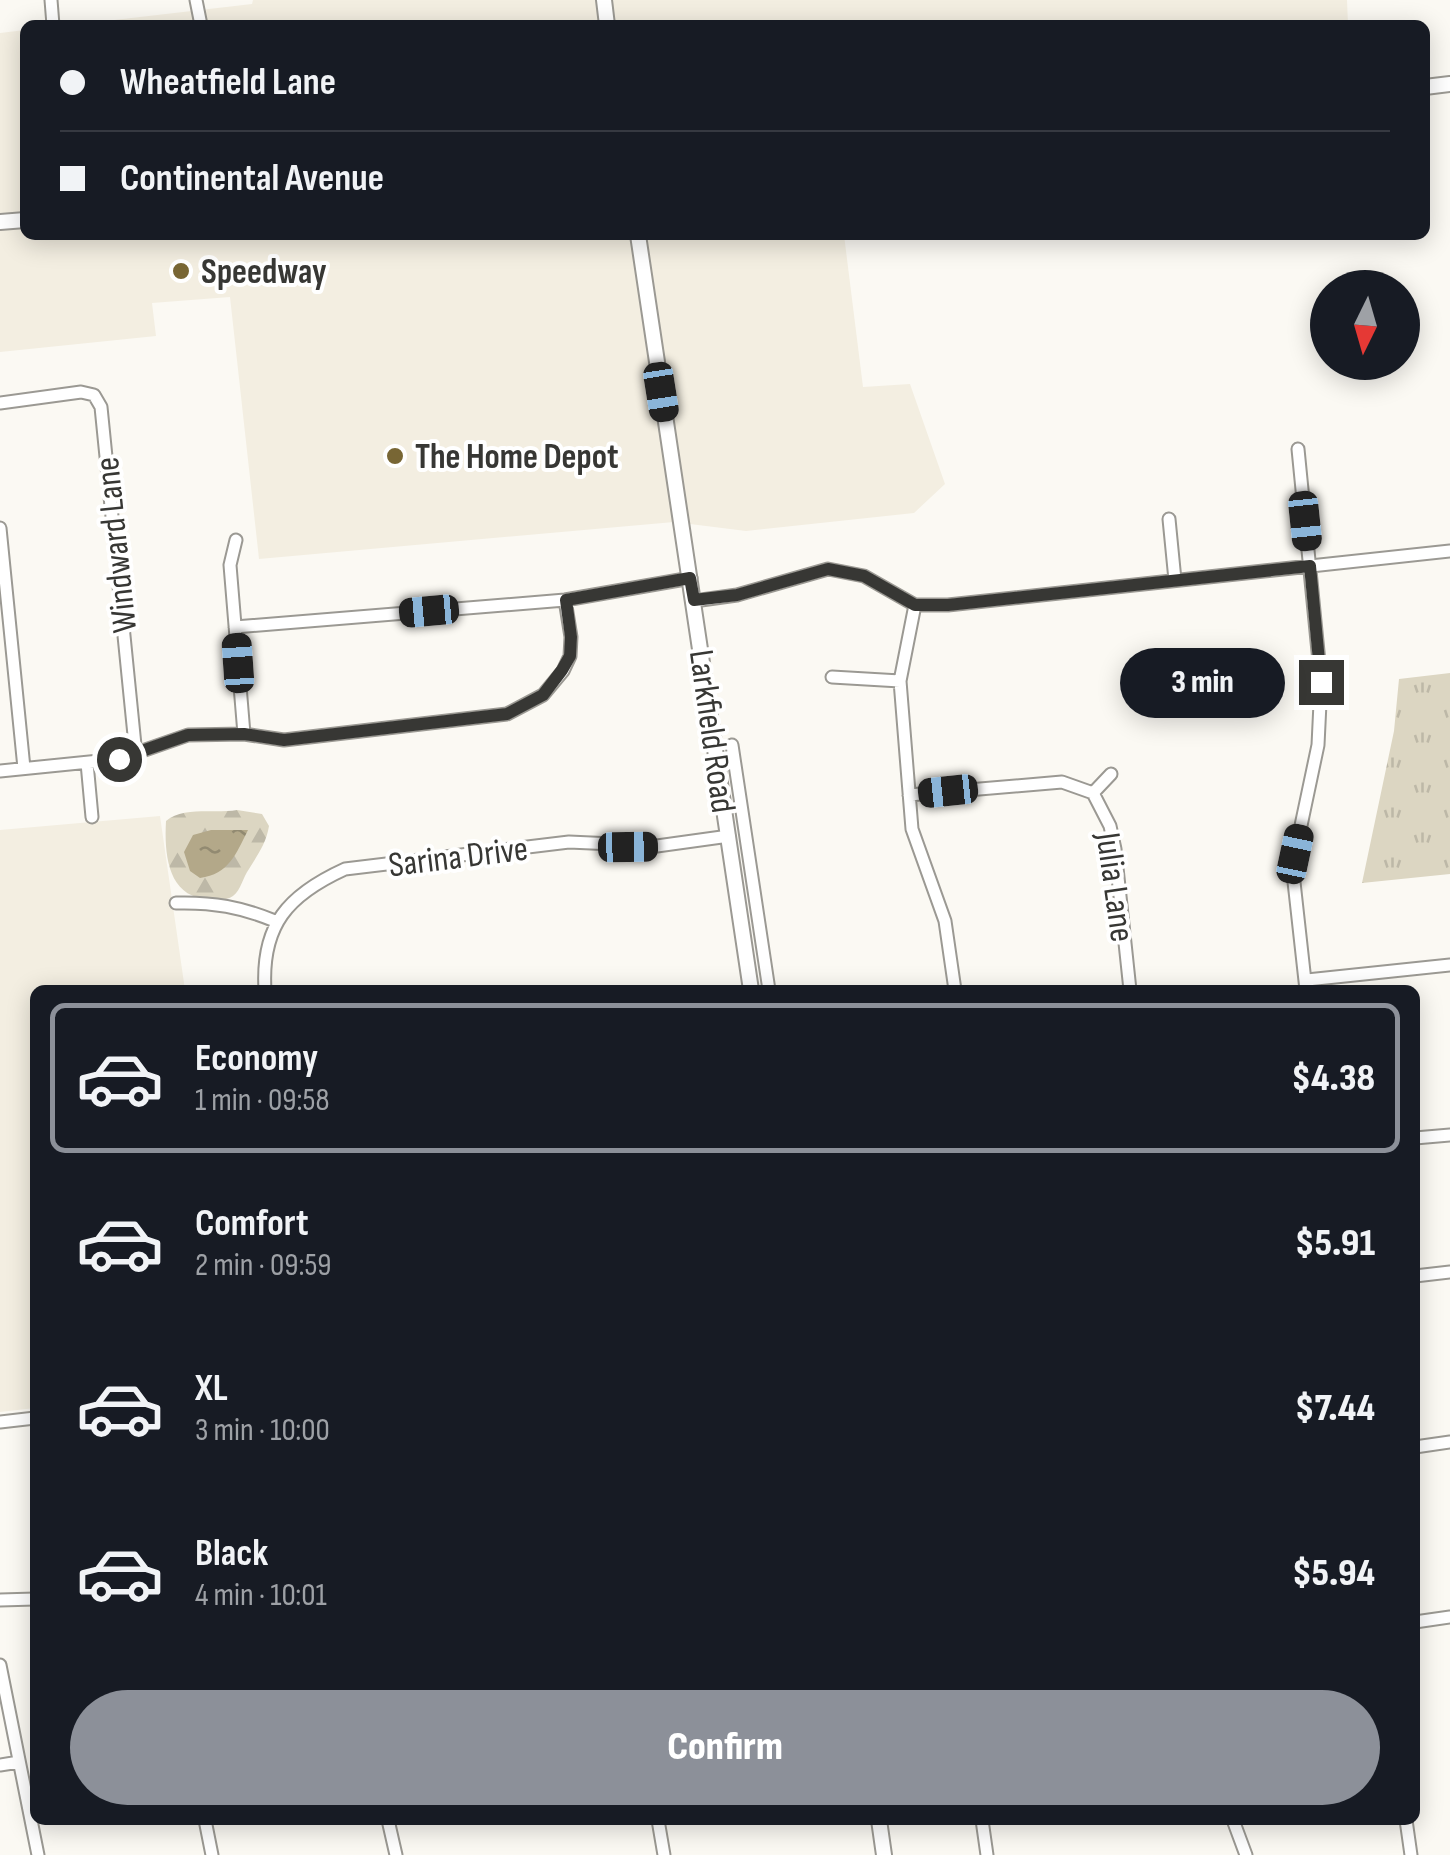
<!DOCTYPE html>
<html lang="en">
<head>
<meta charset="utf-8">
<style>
  :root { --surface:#171b24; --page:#242831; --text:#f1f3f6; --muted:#9ea1a6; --line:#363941; --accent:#8c9099 }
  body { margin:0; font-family:"Sofia Sans Condensed",sans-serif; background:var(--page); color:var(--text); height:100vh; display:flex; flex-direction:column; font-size:38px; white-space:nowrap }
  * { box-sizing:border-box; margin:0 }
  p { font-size:32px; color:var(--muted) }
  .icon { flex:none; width:55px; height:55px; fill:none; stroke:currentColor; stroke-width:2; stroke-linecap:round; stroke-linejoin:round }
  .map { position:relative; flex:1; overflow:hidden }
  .side { position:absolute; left:30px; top:985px; width:1390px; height:840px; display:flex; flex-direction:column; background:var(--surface); border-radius:15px; box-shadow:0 5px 25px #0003 }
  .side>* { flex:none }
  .hud { position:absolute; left:20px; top:20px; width:1410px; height:220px; border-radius:15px; box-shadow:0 5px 25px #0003; display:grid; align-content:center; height:220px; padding:0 40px; background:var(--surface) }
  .needle { width:65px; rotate:185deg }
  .fabs { position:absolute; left:1310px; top:270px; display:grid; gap:20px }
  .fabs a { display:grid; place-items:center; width:110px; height:110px; border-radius:50%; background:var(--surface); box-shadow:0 5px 25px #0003; font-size:50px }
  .end { position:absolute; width:45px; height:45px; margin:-22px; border:12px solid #373734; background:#fff; box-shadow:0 0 0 5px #fff }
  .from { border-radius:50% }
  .bubble { position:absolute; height:70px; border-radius:35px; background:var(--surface); box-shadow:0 5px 25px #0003; font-size:32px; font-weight:800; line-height:70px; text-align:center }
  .car { position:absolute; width:30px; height:60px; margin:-30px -15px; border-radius:12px; box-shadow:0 0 8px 2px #0007; background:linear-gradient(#222 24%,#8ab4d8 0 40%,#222 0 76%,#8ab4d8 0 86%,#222 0) }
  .hud b { display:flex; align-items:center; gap:35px; height:95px; font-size:38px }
  .hud b+b { border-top:2px solid var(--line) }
  .hud i { width:25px; height:25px; background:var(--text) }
  ul { padding:18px 0 0; list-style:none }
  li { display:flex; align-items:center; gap:30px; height:150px; margin:0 20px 15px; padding:0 20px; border:5px solid transparent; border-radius:15px }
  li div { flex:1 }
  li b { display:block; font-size:38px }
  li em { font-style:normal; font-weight:800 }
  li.selected { border-color:var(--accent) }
  li>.icon { width:90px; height:90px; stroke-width:1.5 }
  .cta { display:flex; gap:20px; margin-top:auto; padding:20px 40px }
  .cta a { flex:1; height:115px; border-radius:60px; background:var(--accent); color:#fff; font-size:40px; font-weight:800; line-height:115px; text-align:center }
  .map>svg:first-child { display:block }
  .built { fill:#f3eee1 }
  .forest { fill:url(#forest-firs) }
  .park { fill:url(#park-tufts) }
  .water { fill:url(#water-ripples) }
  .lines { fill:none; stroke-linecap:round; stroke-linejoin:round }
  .minor-casing { stroke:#9b9993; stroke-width:15 }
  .major-casing { stroke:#9b9993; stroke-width:18 }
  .minor { stroke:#fff; stroke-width:11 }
  .major { stroke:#fff; stroke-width:14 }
  .route { stroke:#373734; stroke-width:12 }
  .poi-dot { fill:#786634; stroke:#fff; stroke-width:4 }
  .labels { text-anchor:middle; stroke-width:8; stroke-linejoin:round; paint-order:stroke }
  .poi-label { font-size:35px; font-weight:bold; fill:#373734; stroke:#fff; text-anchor:start }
  .street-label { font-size:35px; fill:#373734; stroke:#fff }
</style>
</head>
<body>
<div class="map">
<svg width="1450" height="1855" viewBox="0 0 1450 1855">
  <defs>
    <pattern id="forest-firs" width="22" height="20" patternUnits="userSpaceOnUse" patternTransform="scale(2.5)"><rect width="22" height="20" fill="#dcd6c2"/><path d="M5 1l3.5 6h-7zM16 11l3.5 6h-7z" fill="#bdb8a7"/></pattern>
    <pattern id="park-tufts" width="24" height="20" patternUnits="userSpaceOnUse" patternTransform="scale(2.5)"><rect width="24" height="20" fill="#dcd6c2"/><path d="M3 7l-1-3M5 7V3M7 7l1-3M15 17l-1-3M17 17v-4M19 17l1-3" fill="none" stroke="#bdb8a7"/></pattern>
    <pattern id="water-ripples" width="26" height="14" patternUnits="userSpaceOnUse" patternTransform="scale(2.5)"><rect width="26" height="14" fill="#b3a889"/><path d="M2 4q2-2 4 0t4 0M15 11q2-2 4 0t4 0" fill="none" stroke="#928a71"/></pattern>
  </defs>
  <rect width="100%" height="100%" fill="#fbf9f3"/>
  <path class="built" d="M 253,0 L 1347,0 L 1348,25 L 71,25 L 252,4 Z
    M 25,30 L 25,235 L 844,235 L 863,387 L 910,384 L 945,484 L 914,513 L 746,531 L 674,522 L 259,559 L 230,297 L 152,303 L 156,336 L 0,352 L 0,33 Z
    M 160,816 L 185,990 L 35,990 L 35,1408 L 0,1412 L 0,830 Z"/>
  <path class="forest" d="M 237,810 L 262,814 L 269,826 C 266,844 258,854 249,869 C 243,877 241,890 233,896 C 226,901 218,899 210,899 C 168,899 164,855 166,821 C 183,806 215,814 237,810 Z"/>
  <path class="park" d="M 1450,673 L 1450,874 L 1362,883 L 1394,731 L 1399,679 Z"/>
  <path class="water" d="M 211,830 L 248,830 C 236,854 229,874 200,878 L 190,871 L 184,852 L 193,835 Z"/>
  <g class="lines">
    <g class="minor-casing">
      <path id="minor" d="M 51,0 L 53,25
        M 196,0 L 201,25
        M 0,403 L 81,392 L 94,395 L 101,407 L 136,755
        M 1298,449 L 1321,682 L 1318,745 L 1295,854 L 1294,882 L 1306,990
        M 1169,519 L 1175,580
        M 0,528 L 24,768
        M 236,540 L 230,565 L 244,734
        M 694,601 L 737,595 L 828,569 L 864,576 L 915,605 L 948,605 L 1450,551
        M 915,605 L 900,681 L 912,829 L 945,921 L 955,990
        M 235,627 L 565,600 L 691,578
        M 832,677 L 900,681
        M 732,745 L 769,990
        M 87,763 L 92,817
        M 0,771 L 119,759 L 188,735 L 244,734 L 284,740 L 507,714 L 543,695 L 563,671 L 570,656 L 571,637 L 565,600
        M 1093,793 L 1111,774
        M 909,795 L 1062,782 L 1093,793 L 1110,826 L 1115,849 L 1130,990
        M 176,903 C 213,902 241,907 275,921
        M 1307,980 L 1450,965
        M 265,990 C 261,925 288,895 345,869 L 569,842 L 657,846 L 729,836
        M 1415,1138 L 1450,1135
        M 1415,1276 L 1450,1272
        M 0,1422 L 35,1418
        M 1415,1447 L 1450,1442
        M 0,1600 L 35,1599
        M 1415,1622 L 1450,1617
        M 0,1665 L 38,1855
        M 0,1765 L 19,1762
        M 205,1820 L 212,1855
        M 388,1820 L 396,1855
        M 658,1820 L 664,1855
        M 982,1820 L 987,1855
        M 1233,1820 L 1246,1855
        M 1406,1820 L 1411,1855"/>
    </g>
    <g class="major-casing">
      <path id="major" d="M 604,0 L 607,25
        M 1425,87 L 1450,84
        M 0,222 L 25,220
        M 638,235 L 751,990
        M 879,1820 L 884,1855"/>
    </g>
    <use href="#minor" class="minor"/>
    <use href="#major" class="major"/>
  </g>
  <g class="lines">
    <path class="route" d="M 119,759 L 188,735 L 244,734 L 284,740 L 507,714 L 543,695 L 562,670 L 570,656 L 571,637 L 566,600 L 690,578 L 694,600 L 737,595 L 828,569 L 864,576 L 915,605 L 948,605 L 1310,566 L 1321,682"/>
  </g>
  <g class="poi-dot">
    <circle cx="181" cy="271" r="10"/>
    <circle cx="395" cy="456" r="10"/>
  </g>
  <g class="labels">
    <g class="poi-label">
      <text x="201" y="283">Speedway</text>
      <text x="415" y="468">The Home Depot</text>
    </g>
    <g class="street-label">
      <text transform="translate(115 545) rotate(-96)" y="12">Windward Lane</text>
      <text transform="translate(713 731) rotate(82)" y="12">Larkfield Road</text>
      <text transform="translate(458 856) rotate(-7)" y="12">Sarina Drive</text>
      <text transform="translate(1116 887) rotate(82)" y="12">Julia Lane</text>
    </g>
  </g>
</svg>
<div class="fabs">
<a><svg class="needle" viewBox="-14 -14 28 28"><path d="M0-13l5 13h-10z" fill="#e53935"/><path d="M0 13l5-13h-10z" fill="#9ea1a6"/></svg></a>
</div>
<i class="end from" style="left:119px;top:759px"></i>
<i class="end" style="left:1321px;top:682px"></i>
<div class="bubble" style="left:1120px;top:648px;width:165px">3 min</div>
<i class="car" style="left:661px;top:392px;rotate:171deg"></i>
<i class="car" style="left:1305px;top:521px;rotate:174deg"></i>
<i class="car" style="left:429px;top:611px;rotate:265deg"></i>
<i class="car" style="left:238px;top:663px;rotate:356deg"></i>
<i class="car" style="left:948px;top:791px;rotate:264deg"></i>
<i class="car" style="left:628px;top:847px;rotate:89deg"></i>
<i class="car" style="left:1295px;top:854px;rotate:12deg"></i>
<div class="hud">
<b><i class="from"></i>Wheatfield Lane</b>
<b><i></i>Continental Avenue</b>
</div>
<section class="side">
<ul>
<li class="selected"><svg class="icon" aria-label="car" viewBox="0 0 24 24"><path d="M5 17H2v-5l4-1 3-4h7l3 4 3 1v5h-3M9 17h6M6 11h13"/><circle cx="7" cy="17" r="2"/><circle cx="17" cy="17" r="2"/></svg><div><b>Economy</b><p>1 min · 09:58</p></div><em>$4.38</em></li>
<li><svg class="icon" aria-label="car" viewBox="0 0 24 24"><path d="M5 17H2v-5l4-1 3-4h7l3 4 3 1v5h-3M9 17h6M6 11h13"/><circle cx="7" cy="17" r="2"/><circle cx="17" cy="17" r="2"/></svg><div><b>Comfort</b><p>2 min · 09:59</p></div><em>$5.91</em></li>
<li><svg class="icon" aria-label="car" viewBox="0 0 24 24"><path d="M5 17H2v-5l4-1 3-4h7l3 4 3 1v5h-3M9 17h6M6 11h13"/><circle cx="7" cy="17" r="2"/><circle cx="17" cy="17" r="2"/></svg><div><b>XL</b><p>3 min · 10:00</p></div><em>$7.44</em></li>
<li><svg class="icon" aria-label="car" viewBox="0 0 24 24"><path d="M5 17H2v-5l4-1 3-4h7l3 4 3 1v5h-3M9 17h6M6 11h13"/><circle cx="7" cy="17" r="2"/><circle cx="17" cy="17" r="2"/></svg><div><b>Black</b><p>4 min · 10:01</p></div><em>$5.94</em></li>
</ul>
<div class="cta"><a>Confirm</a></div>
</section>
</div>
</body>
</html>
